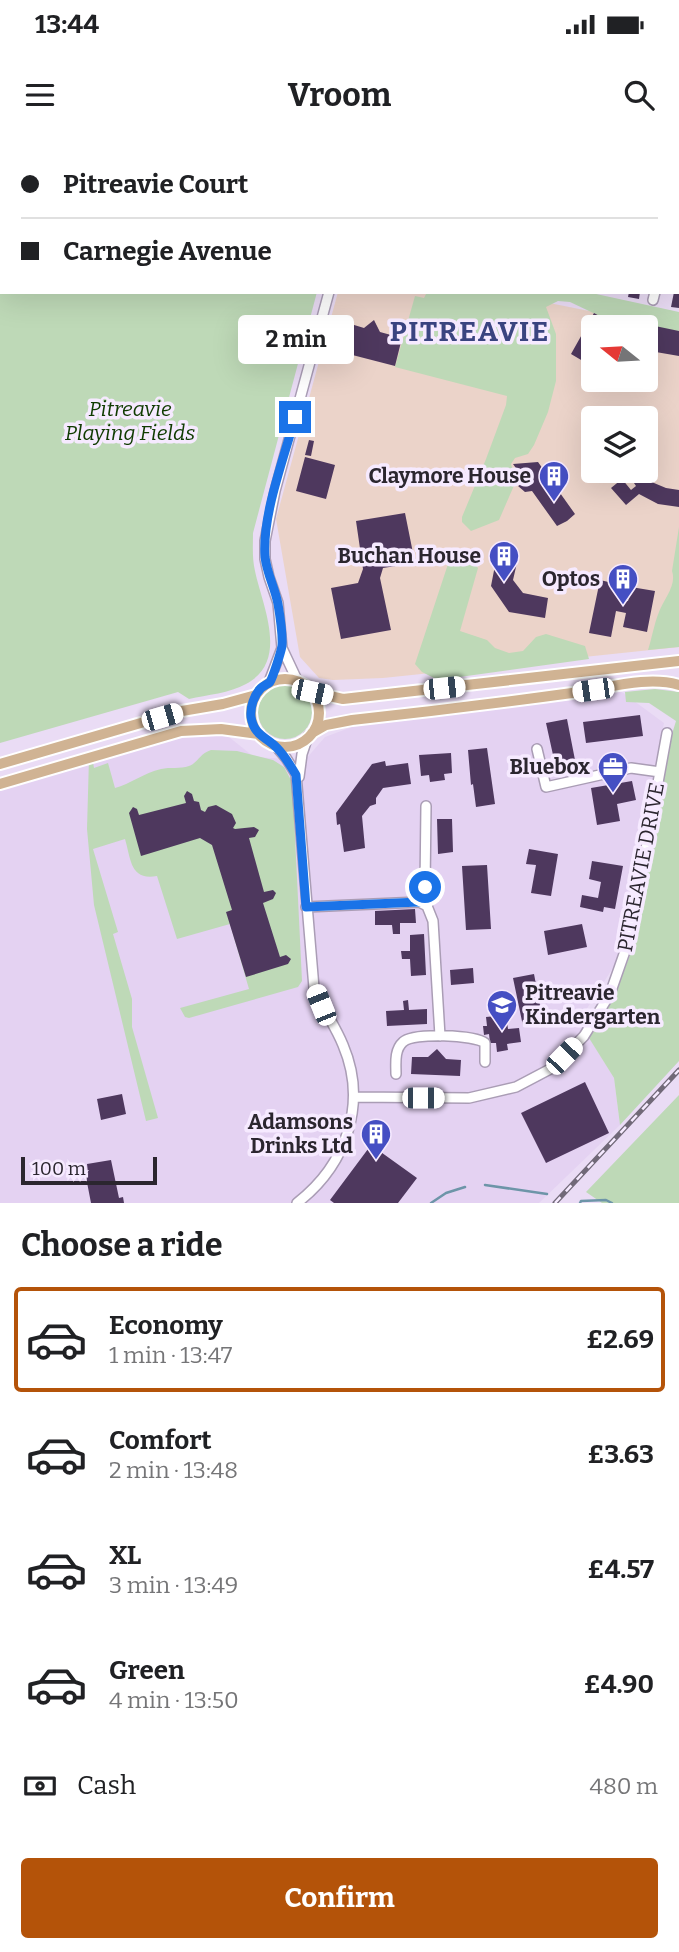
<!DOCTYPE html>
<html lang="en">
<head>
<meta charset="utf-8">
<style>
  :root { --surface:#fff; --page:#f2f2f2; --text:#202124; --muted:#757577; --line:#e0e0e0; --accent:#b45309 }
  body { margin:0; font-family:Bitter,serif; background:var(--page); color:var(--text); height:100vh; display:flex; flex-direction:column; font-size:26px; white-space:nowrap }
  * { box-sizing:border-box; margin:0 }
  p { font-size:23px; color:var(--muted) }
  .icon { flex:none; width:38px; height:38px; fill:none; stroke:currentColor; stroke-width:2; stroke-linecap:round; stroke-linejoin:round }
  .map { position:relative; height:1063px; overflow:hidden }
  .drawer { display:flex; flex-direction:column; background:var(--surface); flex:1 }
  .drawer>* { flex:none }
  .top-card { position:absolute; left:0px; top:0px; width:679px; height:154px; box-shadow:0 7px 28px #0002; display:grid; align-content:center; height:154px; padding:0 21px; background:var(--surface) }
  .needle { width:46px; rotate:288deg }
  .tools { position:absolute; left:581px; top:175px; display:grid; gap:14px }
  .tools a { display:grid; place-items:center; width:77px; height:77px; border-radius:7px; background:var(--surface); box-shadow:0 7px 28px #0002; font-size:35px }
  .scale { position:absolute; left:21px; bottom:18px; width:136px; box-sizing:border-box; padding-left:7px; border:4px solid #2b262f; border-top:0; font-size:19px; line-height:24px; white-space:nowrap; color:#2b262f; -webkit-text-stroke:5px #f6eaff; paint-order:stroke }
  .end { position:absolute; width:32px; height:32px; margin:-16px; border:9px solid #1a73e8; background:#fff; box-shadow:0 0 0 4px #fff }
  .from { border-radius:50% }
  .bubble { position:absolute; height:49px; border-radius:7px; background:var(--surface); box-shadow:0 7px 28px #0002; font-size:23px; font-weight:700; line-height:49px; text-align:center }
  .car { position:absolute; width:21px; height:42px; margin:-21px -10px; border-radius:9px; box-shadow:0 0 5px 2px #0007; background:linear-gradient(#fff 24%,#345 0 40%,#fff 0 76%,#345 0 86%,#fff 0) }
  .top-card b { display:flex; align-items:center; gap:24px; height:66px; font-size:26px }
  .top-card b+b { border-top:2px solid var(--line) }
  .top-card i { width:18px; height:18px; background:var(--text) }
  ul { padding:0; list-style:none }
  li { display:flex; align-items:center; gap:21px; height:105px; margin:0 14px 10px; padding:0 7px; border:4px solid transparent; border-radius:7px }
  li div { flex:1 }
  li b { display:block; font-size:26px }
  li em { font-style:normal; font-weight:700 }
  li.selected { border-color:var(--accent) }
  li>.icon { width:63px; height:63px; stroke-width:1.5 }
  h2 { padding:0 21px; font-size:32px; line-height:84px }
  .pay { display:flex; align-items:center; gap:18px; height:77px; padding:0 21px; font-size:26px }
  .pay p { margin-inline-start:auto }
  .action { display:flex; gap:14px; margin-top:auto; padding:14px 21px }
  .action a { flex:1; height:80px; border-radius:7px; background:var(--accent); color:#fff; font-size:28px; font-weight:700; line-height:80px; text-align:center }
  .status { display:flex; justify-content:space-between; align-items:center; height:49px; padding:0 35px; background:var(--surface); direction:ltr }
  .status svg { height:19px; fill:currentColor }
  header { display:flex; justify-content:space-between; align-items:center; height:91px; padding:0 21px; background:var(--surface); font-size:32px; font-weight:700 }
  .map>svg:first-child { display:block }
  .commercial { fill:#ebd3c9; fill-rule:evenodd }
  .built { fill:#e4d2f2 }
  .green { fill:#bed9b7 }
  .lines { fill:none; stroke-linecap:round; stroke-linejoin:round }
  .stream { stroke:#6d95a8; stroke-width:2.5 }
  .building { fill:#4e385e }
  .minor-casing { stroke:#aa9db5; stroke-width:12 }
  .major-casing { stroke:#fff; stroke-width:14 }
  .minor { stroke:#fff; stroke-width:9 }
  .major { stroke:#d0b393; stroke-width:10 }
  .rail-casing { stroke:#716978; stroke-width:5 }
  .rail { stroke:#f6eaff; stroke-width:2.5; stroke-dasharray:8; stroke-linecap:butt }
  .route { stroke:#1a73e8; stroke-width:9 }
  .labels { text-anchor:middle; stroke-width:7; stroke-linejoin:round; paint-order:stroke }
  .park-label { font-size:21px; font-style:italic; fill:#0f3b00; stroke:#f6eaff }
  .poi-label { font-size:21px; font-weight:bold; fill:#2b262f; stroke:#f6eaff; text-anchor:end }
  .street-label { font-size:21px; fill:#2b262f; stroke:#f6eaff }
  .district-label { font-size:28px; font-weight:bold; letter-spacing:2px; fill:#3a4480; stroke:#f6eaff }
</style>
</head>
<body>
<div class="status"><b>13:44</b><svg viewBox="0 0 49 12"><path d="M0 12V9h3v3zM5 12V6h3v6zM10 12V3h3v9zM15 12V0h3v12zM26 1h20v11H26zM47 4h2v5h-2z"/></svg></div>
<header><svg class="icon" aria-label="menu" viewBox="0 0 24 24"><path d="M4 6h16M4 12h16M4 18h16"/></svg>Vroom<svg class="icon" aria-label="search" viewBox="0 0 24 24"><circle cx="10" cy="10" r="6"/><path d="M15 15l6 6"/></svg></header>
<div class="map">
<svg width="679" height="1063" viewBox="0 0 679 1063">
  <rect width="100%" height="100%" fill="#eadcf5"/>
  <path class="commercial" d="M 338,152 L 494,152 L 679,189 L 679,507 L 383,538 L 333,540 L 319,538 L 300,517 L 276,379 ZM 593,187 L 646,187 L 646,240 L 593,240 ZM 593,278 L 646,278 L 646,331 L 593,331 Z"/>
  <path class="built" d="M 615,547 L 664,583 L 616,823 L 579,881 L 614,938 L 620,985 L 539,1063 L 0,1063 L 0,644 L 181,591 L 224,593 L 254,617 L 305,620 L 325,597 L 379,577 Z"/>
  <path class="green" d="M 0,0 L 357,0 L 357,2 L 2,2 L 2,152 L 317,152 L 253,393 C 253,406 252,418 255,431 C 262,465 290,521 246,544 C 230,553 207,555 189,559 L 178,552 L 0,603 Z
    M 427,152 L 587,152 L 679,172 L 679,191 L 608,180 L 570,162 L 558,161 L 546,167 L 556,194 L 556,241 L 548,272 L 534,305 L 528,314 L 515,318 L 511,324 L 516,341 L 499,380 L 471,391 L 462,382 L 462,377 L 486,319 L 506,265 L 507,256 L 395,227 L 415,156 L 424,158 Z
    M 679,387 L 679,507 L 648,510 C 652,498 654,484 659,472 C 664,459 677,445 672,431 Z
    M 468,417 L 478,428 L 460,491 L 487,500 L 495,508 L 509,513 L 523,511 L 536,497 L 546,494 L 585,506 L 589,519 L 438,540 L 422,532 L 415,524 L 450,418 Z
    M258 572a27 27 0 1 1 54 0a27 27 0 1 1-54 0Z
    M 655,549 L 679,552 L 679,921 L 620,985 L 614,938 L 589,898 L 614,857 L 636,799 L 672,594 L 676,581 L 649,563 L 626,562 L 625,552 Z
    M 211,610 L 237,611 L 273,620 L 284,627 L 291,640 L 293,656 L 302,841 L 298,847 L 189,878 L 185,877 L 180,868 L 249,849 L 230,784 L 177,799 L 157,736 C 130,741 131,719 125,699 L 93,709 L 118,792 L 113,794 L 132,859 L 132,887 L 158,978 L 146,981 L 94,765 L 87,689 L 89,618 L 92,617 L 94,628 L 108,623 L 115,648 C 130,644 144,633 161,629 C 170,627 180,629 189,626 C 199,622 199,614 211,610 Z
    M 679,955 L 679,1063 L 602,1063 L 586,1052 Z"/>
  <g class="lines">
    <path class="stream" d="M 485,1045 L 547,1054
      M 431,1063 L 446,1053 L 465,1047
      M 580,1063 L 581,1061 L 606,1060 L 612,1063"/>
  </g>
  <path class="building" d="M 629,152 L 640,152 L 639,159 L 628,157 Z
    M 674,152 L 679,152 L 679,168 L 671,167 Z
    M 594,173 L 619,187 L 593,187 L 593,227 L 571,214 Z
    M 374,180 L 380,192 L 402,198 L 395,226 L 333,210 L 341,181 L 364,188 Z
    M 655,186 L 679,191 L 679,216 L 650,211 L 647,205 L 650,190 Z
    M 309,300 L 314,301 L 311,316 L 305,315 Z
    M 305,317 L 335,325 L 326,359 L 296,351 Z
    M 538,322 L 575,374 L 567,381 L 557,386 L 532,351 L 525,352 L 518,346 L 524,342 L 523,338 L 513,324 Z
    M 626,331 L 644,331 L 648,335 L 648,337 L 654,343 L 666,348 L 679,350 L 679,367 L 658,364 L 639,354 L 626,365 L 611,348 L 622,339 L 631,350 L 636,346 Z
    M 405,373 L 415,423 L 383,428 L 380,438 L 391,490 L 341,499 L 331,448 L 358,443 L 363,429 L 356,381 Z
    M 498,410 L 519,414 L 513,440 L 523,453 L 548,458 L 545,478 L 509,472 L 491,446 Z
    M 600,440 L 621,445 L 618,459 L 628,461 L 631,447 L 655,451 L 647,492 L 623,487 L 626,473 L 616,471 L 611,497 L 589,493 Z
    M 640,575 L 643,596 L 586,603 L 583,582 Z
    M 567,579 L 575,620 L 555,624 L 546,583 Z
    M 487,608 L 495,664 L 476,667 L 473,644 L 471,645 L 468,610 Z
    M 451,613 L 452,633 L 444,634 L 445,640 L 430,642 L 429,635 L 421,636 L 419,615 Z
    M 385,621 L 386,626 L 408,623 L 411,644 L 383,648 L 376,658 L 376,664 L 370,666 L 362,676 L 365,708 L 344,712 L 340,684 L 337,685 L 336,673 L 372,624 Z
    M 632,641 L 636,660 L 617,664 L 620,681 L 597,685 L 591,648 Z
    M 187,651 L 192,654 L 194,661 L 199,662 L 201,670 L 205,672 L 208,667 L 216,665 L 232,674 L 236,683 L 233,688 L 235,689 L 254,687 L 259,690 L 255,697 L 249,698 L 264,752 L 273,750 L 276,753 L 273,759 L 263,763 L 280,817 L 286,815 L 291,819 L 288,824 L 246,837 L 226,772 L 232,770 L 212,705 L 200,698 L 141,716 L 129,673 L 133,667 L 137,669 L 139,675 L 186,663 L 184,656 Z
    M 437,679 L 452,679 L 453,712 L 438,714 Z
    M 529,709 L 558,714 L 551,756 L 531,753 L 536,725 L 526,724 Z
    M 592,721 L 623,726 L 615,769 L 604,767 L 603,772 L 580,767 L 582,755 L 598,758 L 601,742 L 589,739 Z
    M 487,725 L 491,789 L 466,790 L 462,726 Z
    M 415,769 L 416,783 L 400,783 L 400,794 L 393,794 L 392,785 L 375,785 L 375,771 Z
    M 582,784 L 587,807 L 548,815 L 544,791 Z
    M 424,794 L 426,835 L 411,836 L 410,819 L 402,819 L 401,811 L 410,811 L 410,795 Z
    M 473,828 L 474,843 L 451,845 L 450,830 Z
    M 534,834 L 543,881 L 523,886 L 513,838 Z
    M 408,860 L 409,870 L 427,869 L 427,884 L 387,886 L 386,871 L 404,870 L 403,861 Z
    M 506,875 L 508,889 L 519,888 L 521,902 L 507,904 L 508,910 L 497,912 L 496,903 L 490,903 L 489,894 L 484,895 L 483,886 L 487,886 L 486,877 Z
    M 437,909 L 446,919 L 461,920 L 460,936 L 411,934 L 412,917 L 428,917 Z
    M 585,942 L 609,993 L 546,1023 L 521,973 Z
    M 122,954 L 126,974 L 101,980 L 97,959 Z
    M 371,1005 L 417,1038 L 398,1063 L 334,1063 L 330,1060 Z
    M 111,1020 L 119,1058 L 123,1057 L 124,1063 L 91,1063 L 85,1032 L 88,1032 L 87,1024 Z"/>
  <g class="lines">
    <g class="minor-casing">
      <path id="minor" d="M 483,0 L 486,2
        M 559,0 L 561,2
        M 368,2 L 369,0
        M 677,99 L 679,100
        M 653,160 L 655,152
        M 269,542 L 282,508
        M 298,542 L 282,508 L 278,463 L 269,437 L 265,419 L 265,401 L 275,351 L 329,152
        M 275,605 L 286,618 L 296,634 L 314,848 C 322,868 335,885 343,905 C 368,964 346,1025 297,1063
        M 537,609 L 546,647 L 631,628 L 660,632
        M 299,637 L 302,614 L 308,596
        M 419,762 L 425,747 L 426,666
        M 306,767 L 419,762 L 427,766 L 433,781 L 440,896
        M 396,934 C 396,924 394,910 403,902 C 413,892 475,895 485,903 L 485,922
        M 354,957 L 469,958 L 516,947 L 554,927 L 584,896 L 610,854 L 630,797 L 667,593"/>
    </g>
    <g class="major-casing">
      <path id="major" d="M251 573a34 34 0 1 1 68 0a34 34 0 1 1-68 0Z
        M 312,552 L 343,559 L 679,521
        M 312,593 L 326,585 L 352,580 C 426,572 499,563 572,553 C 605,549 647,535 679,545
        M 0,624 L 182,571 L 223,564 L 256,555
        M 0,644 L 181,591 L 221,589 L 259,594"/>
    </g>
    <use href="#minor" class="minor"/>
    <use href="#major" class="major"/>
    <g class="rail-casing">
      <path id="rail" d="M 555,1063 L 679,930"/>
    </g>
    <use href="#rail" class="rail"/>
  </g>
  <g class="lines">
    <path class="route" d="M 295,277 C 284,319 262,374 265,417 C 267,434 275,448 278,464 C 280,476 283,494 282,506 C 281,512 273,537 270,542 C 268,544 263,546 261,548 C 254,555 250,567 251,577 C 254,596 267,597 277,608 C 285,616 290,625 296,635 L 306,767 L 419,762 L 425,747"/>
  </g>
  <defs>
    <g id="building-pin" transform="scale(1.575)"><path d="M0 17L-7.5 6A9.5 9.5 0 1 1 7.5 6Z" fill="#454fc3" stroke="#f6eaff"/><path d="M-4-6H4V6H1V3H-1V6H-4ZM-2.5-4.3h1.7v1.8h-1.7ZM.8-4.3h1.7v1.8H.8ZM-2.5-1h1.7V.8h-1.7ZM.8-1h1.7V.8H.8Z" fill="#fff"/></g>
    <g id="office-pin" transform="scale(1.575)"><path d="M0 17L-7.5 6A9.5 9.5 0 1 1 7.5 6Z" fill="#454fc3" stroke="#f6eaff"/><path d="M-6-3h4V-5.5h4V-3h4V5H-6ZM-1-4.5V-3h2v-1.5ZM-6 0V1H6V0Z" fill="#fff"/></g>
    <g id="school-pin" transform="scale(1.575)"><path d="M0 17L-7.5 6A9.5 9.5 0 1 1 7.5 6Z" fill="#454fc3" stroke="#f6eaff"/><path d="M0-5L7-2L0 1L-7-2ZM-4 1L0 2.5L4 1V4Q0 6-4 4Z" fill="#fff"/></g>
  </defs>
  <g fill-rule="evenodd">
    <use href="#building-pin" x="554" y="336"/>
    <use href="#building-pin" x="504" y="416"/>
    <use href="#building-pin" x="623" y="439"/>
    <use href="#office-pin" x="613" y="627"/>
    <use href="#school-pin" x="502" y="865"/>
    <use href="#building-pin" x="376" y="994"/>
  </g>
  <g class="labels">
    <g class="park-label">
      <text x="130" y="276">Pitreavie<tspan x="130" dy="24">Playing Fields</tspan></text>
    </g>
    <g class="poi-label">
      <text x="531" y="343">Claymore House</text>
      <text x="481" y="423">Buchan House</text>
      <text x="600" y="446">Optos</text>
      <text x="590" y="634">Bluebox</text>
      <text x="525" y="860" text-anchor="start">Pitreavie<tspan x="525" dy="24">Kindergarten</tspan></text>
      <text x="353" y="989">Adamsons<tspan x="353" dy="24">Drinks Ltd</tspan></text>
    </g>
    <g class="street-label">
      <text transform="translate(641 727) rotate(-79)" y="7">PITREAVIE DRIVE</text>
    </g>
    <g class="district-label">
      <text x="470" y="201">PITREAVIE</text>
    </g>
  </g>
</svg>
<div class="tools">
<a><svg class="needle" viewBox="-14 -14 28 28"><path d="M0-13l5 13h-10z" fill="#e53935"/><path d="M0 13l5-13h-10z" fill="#757577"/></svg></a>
<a><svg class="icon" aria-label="layers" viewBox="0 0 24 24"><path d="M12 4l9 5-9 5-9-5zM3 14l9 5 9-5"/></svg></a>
</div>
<div class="scale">100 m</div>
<i class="end from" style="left:425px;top:747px"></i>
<i class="end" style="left:295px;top:277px"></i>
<div class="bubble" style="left:238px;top:175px;width:116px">2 min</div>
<i class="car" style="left:444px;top:548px;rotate:84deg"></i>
<i class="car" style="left:593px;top:550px;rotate:262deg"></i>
<i class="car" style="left:312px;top:552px;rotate:102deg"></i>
<i class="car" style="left:162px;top:577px;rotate:74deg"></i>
<i class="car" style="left:321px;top:865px;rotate:338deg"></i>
<i class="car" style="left:564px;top:916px;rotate:44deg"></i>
<i class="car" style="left:423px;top:958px;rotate:90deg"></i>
<div class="top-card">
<b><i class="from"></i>Pitreavie Court</b>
<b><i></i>Carnegie Avenue</b>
</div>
</div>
<section class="drawer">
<h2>Choose a ride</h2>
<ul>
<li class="selected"><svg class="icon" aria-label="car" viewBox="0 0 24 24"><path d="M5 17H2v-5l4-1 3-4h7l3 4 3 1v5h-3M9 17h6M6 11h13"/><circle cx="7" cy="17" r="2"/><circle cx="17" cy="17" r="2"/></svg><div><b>Economy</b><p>1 min · 13:47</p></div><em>£2.69</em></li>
<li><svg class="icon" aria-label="car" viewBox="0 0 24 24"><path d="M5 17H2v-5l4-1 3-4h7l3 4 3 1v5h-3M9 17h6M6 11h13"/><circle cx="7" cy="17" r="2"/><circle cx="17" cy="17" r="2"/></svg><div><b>Comfort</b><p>2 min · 13:48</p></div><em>£3.63</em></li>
<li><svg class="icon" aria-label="car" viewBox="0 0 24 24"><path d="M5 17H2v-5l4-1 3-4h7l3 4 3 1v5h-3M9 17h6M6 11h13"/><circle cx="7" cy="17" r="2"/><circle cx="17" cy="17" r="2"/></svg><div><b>XL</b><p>3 min · 13:49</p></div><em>£4.57</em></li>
<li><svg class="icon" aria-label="car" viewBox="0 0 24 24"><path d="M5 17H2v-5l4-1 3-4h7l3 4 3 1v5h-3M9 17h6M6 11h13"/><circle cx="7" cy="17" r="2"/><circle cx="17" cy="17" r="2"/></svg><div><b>Green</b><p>4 min · 13:50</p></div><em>£4.90</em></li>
</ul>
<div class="pay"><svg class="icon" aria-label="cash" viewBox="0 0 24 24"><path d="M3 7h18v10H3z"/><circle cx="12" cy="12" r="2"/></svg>Cash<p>480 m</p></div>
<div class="action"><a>Confirm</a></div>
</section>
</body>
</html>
